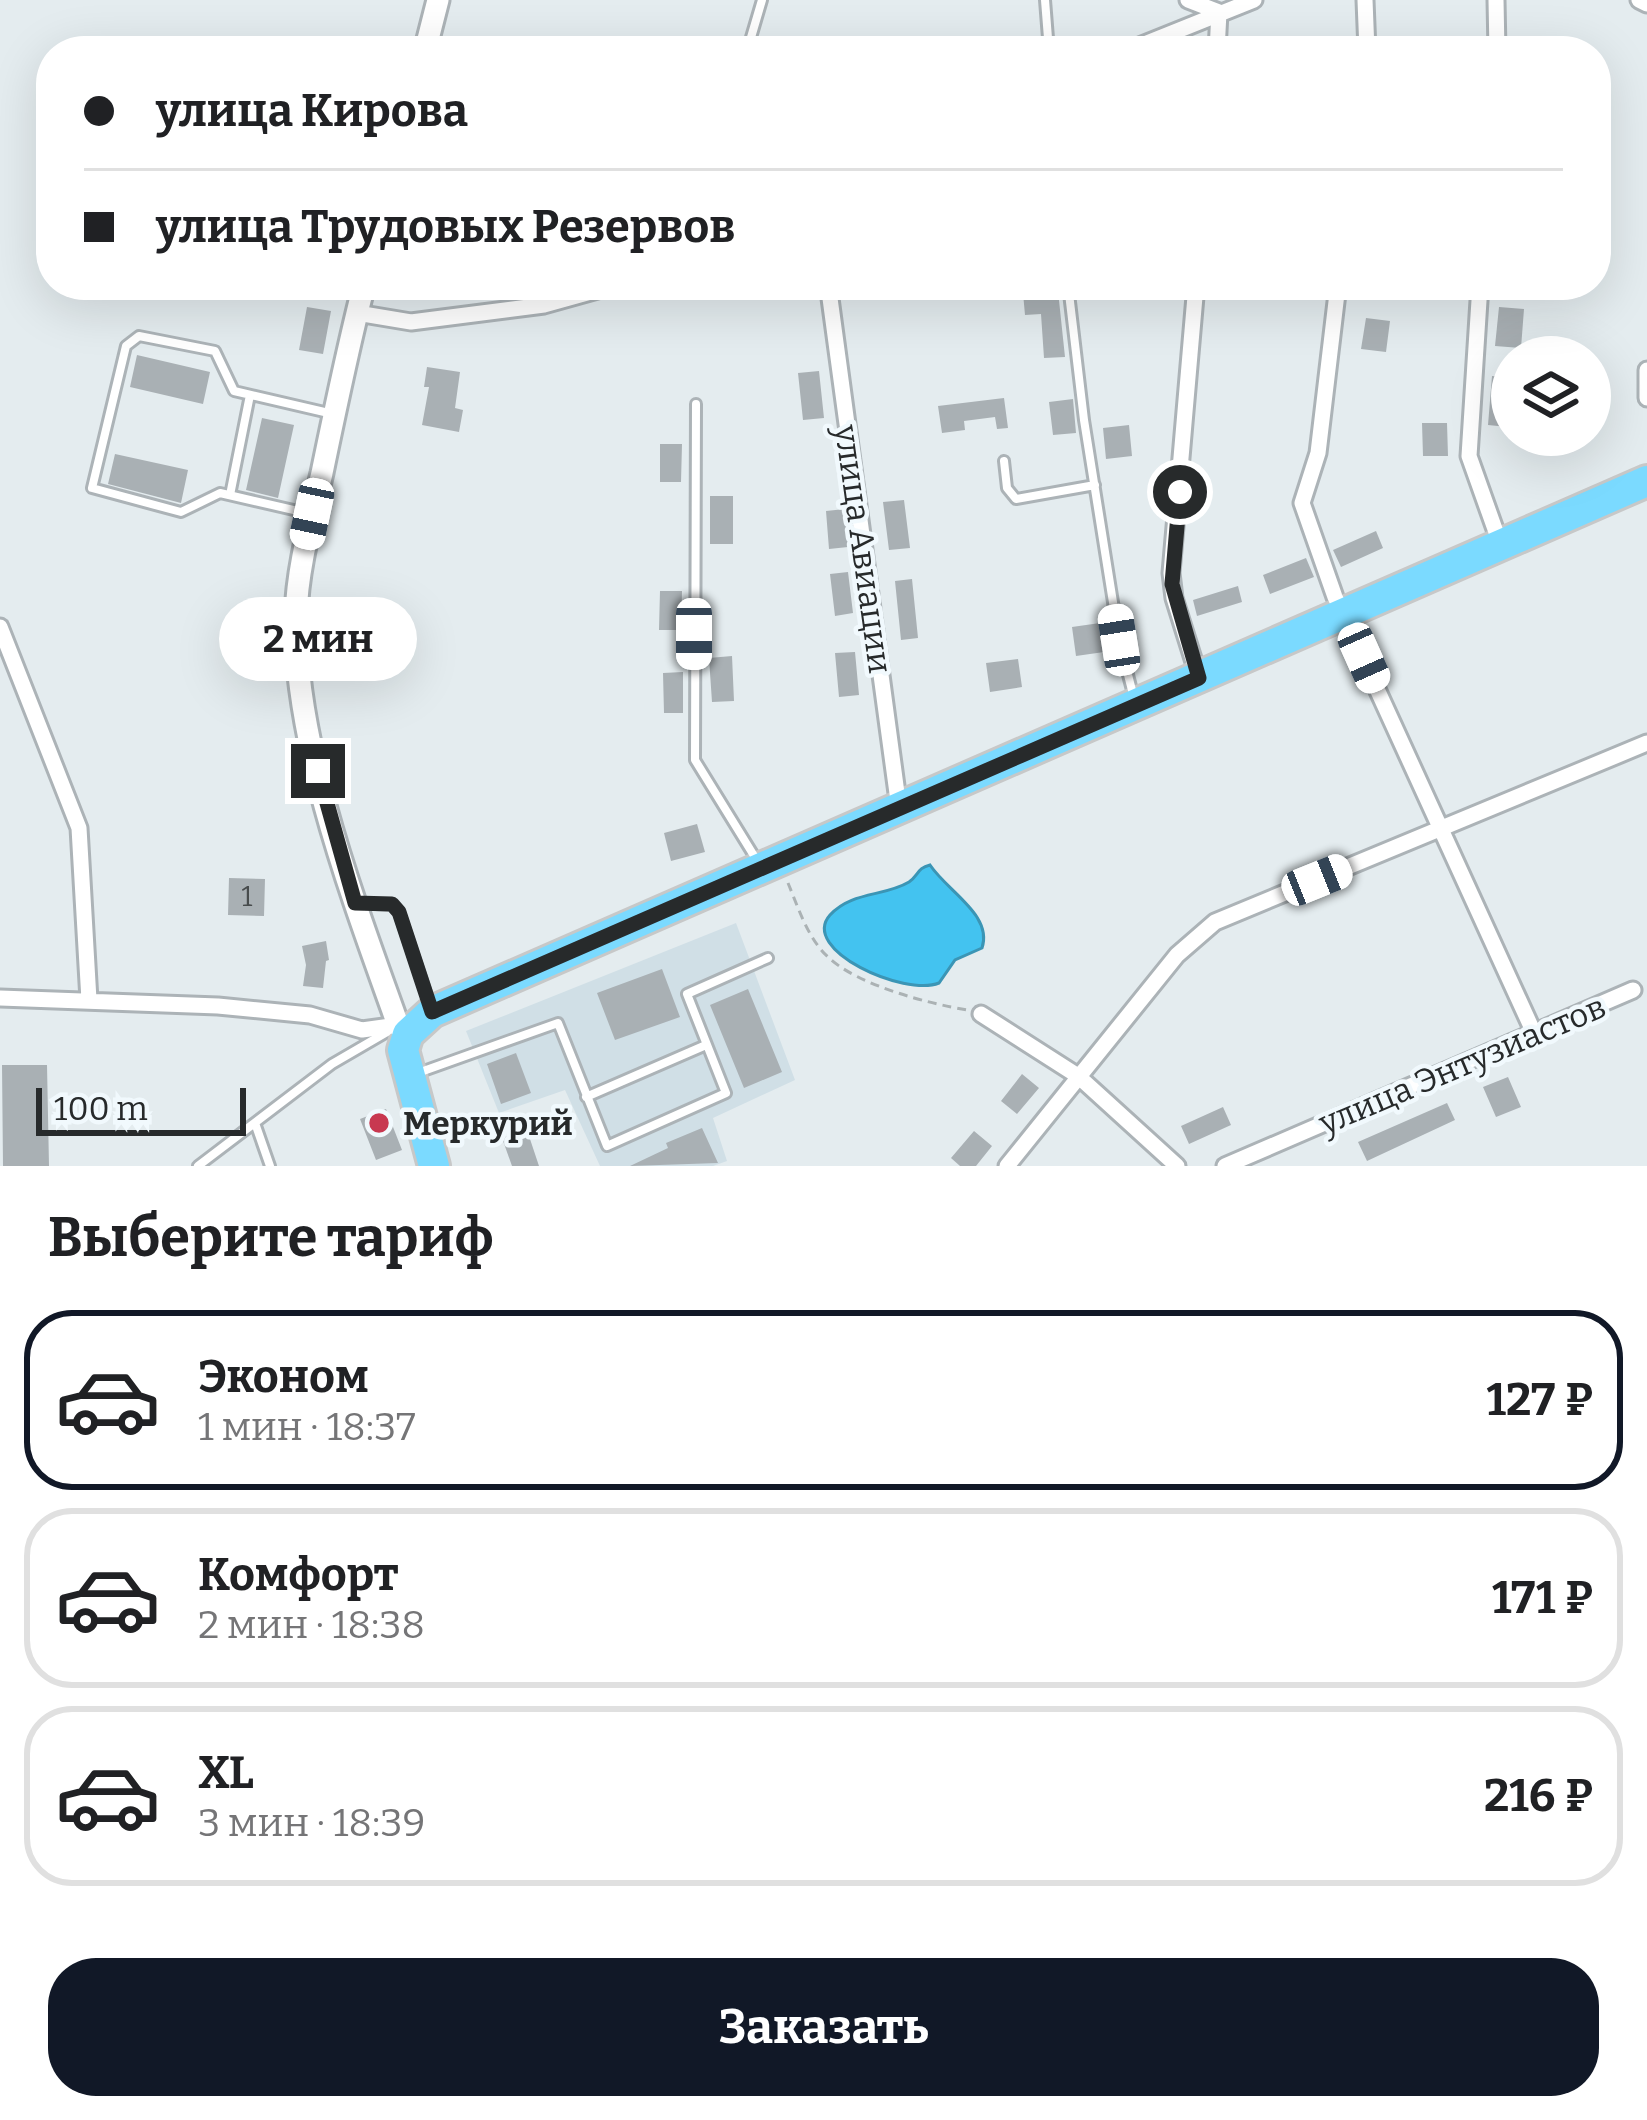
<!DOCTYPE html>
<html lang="ru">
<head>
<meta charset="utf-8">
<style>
  :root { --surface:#fff; --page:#f2f2f2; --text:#202124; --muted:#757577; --line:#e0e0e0; --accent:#111827 }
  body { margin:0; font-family:Bitter,serif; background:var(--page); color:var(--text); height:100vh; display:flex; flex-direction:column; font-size:45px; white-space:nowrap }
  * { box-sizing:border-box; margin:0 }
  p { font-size:39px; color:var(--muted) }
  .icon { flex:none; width:66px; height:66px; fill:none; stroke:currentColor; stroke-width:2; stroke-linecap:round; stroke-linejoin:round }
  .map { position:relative; height:1166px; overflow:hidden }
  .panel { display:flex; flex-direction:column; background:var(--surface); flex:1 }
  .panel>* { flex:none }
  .guide { position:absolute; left:36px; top:36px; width:1575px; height:264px; border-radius:48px; box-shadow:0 12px 48px #0002; display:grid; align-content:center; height:264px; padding:0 48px; background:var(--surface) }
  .fabs { position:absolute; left:1491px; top:336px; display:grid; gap:24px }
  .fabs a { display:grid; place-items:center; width:120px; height:120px; border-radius:50%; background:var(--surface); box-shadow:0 12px 48px #0002; font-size:60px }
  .scale { position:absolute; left:36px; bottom:30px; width:210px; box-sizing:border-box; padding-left:12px; border:6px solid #272a2b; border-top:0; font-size:33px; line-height:42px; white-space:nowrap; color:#272a2b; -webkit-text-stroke:9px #f1f9fd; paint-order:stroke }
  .end { position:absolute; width:54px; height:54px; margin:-27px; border:15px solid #272a2b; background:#fff; box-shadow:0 0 0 6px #fff }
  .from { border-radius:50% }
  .bubble { position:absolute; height:84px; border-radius:42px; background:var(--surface); box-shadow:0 12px 48px #0002; font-size:39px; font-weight:700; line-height:84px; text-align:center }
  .car { position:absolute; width:36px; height:72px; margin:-36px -18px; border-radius:15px; box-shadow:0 0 9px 3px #0007; background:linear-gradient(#fff 24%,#345 0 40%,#fff 0 76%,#345 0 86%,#fff 0) }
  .guide b { display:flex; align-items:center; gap:42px; height:114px; font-size:45px }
  .guide b+b { border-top:3px solid var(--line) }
  .guide i { width:30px; height:30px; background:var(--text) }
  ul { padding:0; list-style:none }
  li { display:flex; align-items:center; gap:36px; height:180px; margin:0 24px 18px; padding:0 24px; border:6px solid var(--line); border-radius:48px }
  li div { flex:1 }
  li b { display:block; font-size:45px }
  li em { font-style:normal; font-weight:700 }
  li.on { border-color:var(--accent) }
  li>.icon { width:108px; height:108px; stroke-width:1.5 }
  h2 { padding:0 48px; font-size:54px; line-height:144px }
  .primary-button { display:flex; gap:24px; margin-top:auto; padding:24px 48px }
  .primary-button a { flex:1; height:138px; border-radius:48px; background:var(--accent); color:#fff; font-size:48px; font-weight:700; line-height:138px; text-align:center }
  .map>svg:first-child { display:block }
  .built { fill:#d0dfe6 }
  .water { fill:#43c3f0; stroke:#3b95b5; stroke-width:3 }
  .building { fill:#a9b0b4 }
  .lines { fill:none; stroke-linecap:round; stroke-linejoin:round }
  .lane-casing { stroke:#acb3b7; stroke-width:14 }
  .street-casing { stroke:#acb3b7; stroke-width:21 }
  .secondary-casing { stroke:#acb3b7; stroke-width:27 }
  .highway-casing { stroke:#c7c8c8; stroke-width:36 }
  .path { stroke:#abb2b4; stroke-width:3; stroke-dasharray:9 6; stroke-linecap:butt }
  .lane { stroke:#fff; stroke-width:8 }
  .street { stroke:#fff; stroke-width:15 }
  .secondary { stroke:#fff; stroke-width:21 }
  .highway { stroke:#7bdaff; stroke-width:30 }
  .route { stroke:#272a2b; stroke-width:15 }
  .poi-dot { fill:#c83850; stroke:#f1f9fd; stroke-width:4.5 }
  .labels { text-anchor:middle; stroke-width:9; stroke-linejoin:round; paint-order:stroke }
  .number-label { font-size:27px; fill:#484c4d }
  .street-label { font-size:33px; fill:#272a2b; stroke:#f1f9fd }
  .poi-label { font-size:33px; font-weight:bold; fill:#272a2b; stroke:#f1f9fd; text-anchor:start }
</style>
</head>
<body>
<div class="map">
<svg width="1647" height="1166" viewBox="0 0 1647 1166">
  <rect width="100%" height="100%" fill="#e4ecef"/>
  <path class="built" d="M 736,923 L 795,1080 L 713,1118 L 727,1161 L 713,1166 L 600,1166 L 565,1090 L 499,1113 L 466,1031 Z"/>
  <path class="water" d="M 930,865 C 948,892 993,915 982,948 L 955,960 L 939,983 C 905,997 799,950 830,915 C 852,891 884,897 909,882 C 919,875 917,868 930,865 Z"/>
  <path class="building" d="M 1058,291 L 1065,357 L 1044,358 L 1041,314 L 1025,315 L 1023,293 Z
    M 307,307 L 331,311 L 323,354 L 299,350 Z
    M 1499,307 L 1524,309 L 1521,348 L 1495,346 Z
    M 1366,318 L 1390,321 L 1386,352 L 1361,349 Z
    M 137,355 L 210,372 L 203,404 L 130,387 Z
    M 427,367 L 460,372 L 455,408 L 463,410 L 459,432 L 422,425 L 429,387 L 424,387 Z
    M 819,371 L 824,418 L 803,420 L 798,373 Z
    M 1492,376 L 1512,378 L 1508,427 L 1488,425 Z
    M 1004,398 L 1008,428 L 997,429 L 995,417 L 964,421 L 965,430 L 942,433 L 938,406 Z
    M 1073,399 L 1076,433 L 1053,435 L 1049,402 Z
    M 262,418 L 294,425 L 278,498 L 246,490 Z
    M 1422,423 L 1447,423 L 1448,456 L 1423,456 Z
    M 1129,425 L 1132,456 L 1106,459 L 1103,428 Z
    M 660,444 L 682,444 L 681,482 L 660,482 Z
    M 115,454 L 188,470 L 181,503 L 108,484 Z
    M 710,496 L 733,496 L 733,544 L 710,544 Z
    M 904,500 L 910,548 L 889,550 L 883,502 Z
    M 845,509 L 848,547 L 829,549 L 826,511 Z
    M 1376,531 L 1383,548 L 1341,567 L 1333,550 Z
    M 1306,558 L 1314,577 L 1270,594 L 1263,575 Z
    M 848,572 L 853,613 L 835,616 L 830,574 Z
    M 912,579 L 918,638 L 901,640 L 895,581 Z
    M 1238,586 L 1242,602 L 1197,616 L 1193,600 Z
    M 660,591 L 682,591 L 681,630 L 659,630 Z
    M 1100,623 L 1104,652 L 1076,656 L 1072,627 Z
    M 855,652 L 859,695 L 839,697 L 835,653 Z
    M 732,656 L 734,701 L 712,702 L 709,658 Z
    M 1018,659 L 1022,687 L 990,692 L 986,663 Z
    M 683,672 L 683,713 L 664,713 L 663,673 Z
    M 697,824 L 705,852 L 671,861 L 664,833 Z
    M 229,878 L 265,879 L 264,916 L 228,915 Z
    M 326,941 L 329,960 L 326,961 L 323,988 L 303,986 L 306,965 L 302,946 Z
    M 662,969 L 680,1017 L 615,1040 L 597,993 Z
    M 748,989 L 782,1072 L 744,1088 L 710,1005 Z
    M 516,1053 L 531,1093 L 501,1104 L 487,1064 Z
    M 2,1065 L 47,1065 L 49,1166 L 3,1166 Z
    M 1022,1074 L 1039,1088 L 1017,1114 L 1001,1101 Z
    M 1508,1077 L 1521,1107 L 1496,1117 L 1483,1087 Z
    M 1447,1103 L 1455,1120 L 1367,1161 L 1358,1142 Z
    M 1223,1107 L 1231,1125 L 1189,1144 L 1181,1126 Z
    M 386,1109 L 402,1150 L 376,1160 L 360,1119 Z
    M 702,1128 L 718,1163 L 630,1166 L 668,1148 L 666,1143 Z
    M 527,1130 L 539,1166 L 512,1166 L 502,1138 Z
    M 974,1131 L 992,1146 L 976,1166 L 960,1166 L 951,1158 Z"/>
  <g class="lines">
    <g class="lane-casing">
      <path id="lane" d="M 1045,0 L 1049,51
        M 747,51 L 762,0
        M 1068,285 L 1084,420 L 1119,640 L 1134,698
        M 696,404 L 695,760 L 756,859
        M 1004,461 L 1007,488 L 1016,499 L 1095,485
        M 230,495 L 250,395
        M 311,514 L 220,493 L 181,512 L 92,488 L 126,346 L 139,336 L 215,351 L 234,391 L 333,414
        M 359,903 L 392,905 L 399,912 L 430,1005
        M 415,1074 L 558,1023 L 607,1146 L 726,1093 L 687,994 L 768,958
        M 586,1097 L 706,1045
        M 255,1123 L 270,1166
        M 198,1166 L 332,1064 L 387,1032"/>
    </g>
    <g class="street-casing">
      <path id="street" d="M 1188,0 L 1219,12 L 1217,51
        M 1365,0 L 1367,51
        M 1496,0 L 1497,51
        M 1639,0 L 1647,4
        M 1127,51 L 1254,0
        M 1196,285 L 1171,573 L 1174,598 L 1199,678
        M 1338,285 L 1318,453 L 1302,503 L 1335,597 L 1534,1033
        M 1480,285 L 1469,456 L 1501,546
        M 829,291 L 899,808
        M 357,313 L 411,322 L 544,305 L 616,285
        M 1647,370 L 1647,398
        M 0,627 L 79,828 L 89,1000
        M 0,998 L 218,1006 L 310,1015 L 362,1030 L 398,1025
        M 981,1014 L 1078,1076 L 1177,1166
        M 1007,1166 L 1177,955 L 1215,922 L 1647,743
        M 1225,1166 L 1633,990"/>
    </g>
    <g class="secondary-casing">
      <path id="secondary" d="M 425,51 L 438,0
        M 364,285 C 348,347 335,410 322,473 C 311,520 297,569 296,617 C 294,746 355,904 398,1025 L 408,1034"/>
    </g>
    <g class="highway-casing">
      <path id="highway" d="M 434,1166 L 403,1050 L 408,1034 L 432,1012 L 1647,481"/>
    </g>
    <path class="path" d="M 788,883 C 798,907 808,939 828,957 C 857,985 929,1004 968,1010"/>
    <use href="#lane" class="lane"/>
    <use href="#street" class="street"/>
    <use href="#secondary" class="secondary"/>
    <use href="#highway" class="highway"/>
  </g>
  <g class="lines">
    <path class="route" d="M 318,771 L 355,903 L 392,904 L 399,912 L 432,1012 L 1199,678 L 1172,584 L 1180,492"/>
  </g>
  <circle class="poi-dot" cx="379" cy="1123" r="12"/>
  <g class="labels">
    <g class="number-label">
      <text x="247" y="906">1</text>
    </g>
    <g class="street-label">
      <text transform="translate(864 549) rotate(82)" y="12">улица Авиации</text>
      <text transform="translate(1462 1064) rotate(-23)" y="12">улица Энтузиастов</text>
    </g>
    <g class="poi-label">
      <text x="403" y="1135">Меркурий</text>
    </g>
  </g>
</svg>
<div class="fabs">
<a><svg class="icon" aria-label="layers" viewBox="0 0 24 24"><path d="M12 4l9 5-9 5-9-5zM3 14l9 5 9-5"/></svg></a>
</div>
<div class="scale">100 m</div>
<i class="end from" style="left:1180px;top:492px"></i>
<i class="end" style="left:318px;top:771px"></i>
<div class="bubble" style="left:219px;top:597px;width:198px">2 мин</div>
<i class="car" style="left:312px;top:514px;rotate:192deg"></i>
<i class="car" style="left:694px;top:634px;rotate:180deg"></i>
<i class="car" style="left:1119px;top:640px;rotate:351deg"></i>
<i class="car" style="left:1364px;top:658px;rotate:156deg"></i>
<i class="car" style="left:1317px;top:880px;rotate:68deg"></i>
<div class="guide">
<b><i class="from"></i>улица Кирова</b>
<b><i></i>улица Трудовых Резервов</b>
</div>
</div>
<section class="panel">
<h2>Выберите тариф</h2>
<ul>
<li class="on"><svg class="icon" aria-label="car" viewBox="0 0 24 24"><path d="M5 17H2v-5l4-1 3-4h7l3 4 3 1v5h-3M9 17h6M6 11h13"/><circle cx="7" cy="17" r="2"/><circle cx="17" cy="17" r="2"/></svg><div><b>Эконом</b><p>1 мин · 18:37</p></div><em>127 ₽</em></li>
<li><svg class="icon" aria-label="car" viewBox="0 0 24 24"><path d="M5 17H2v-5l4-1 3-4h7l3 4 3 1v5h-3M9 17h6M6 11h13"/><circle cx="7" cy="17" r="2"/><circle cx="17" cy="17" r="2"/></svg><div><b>Комфорт</b><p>2 мин · 18:38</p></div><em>171 ₽</em></li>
<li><svg class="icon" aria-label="car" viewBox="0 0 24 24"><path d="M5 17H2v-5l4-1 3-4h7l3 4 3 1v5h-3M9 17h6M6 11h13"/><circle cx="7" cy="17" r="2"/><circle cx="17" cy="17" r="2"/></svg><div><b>XL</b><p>3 мин · 18:39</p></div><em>216 ₽</em></li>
</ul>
<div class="primary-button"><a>Заказать</a></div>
</section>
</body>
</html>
